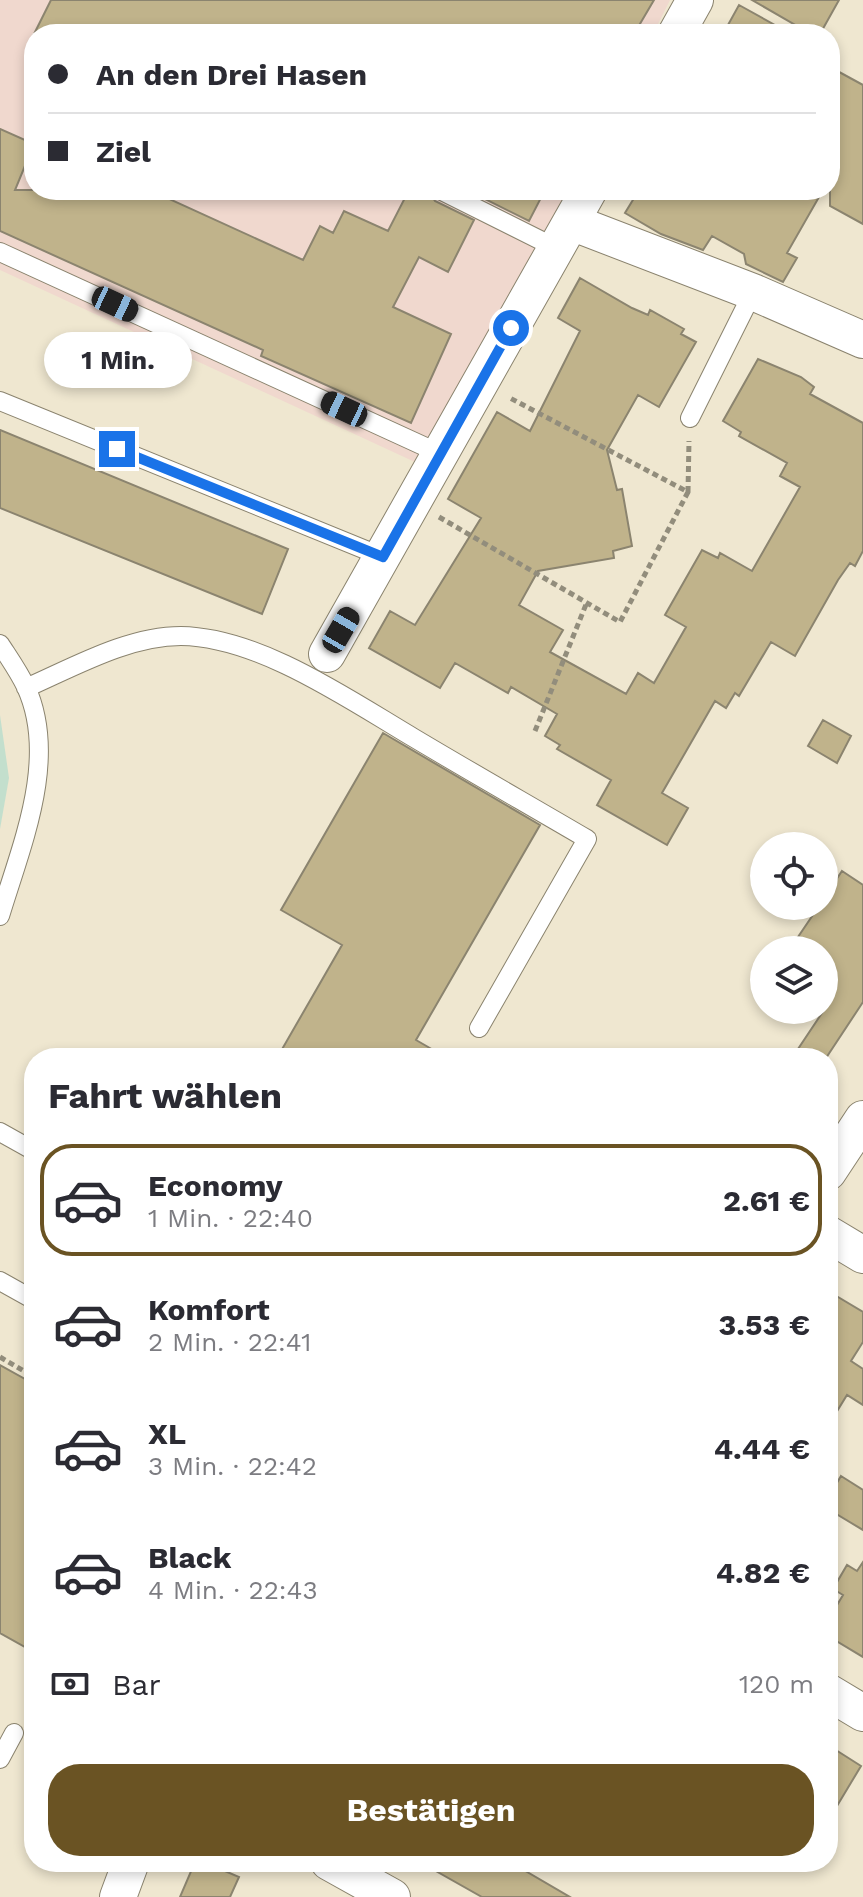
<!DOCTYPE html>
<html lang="de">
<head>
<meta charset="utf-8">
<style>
  :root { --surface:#fff; --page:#f7f7f7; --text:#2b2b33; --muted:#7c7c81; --line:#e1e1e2; --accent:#6a5323 }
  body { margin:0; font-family:"Work Sans",sans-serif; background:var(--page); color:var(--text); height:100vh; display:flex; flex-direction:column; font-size:30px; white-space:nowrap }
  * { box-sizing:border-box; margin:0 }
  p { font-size:26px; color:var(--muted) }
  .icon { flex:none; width:44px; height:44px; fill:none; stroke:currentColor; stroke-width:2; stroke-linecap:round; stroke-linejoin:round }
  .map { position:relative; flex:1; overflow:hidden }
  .drawer { position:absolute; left:24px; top:1048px; width:814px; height:824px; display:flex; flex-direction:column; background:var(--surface); border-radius:32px; box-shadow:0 4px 12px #0003 }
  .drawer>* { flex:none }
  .banner { position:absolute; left:24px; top:24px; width:816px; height:176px; border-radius:32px; box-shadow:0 4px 12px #0003; display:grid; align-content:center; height:176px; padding:0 24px; background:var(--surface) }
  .buttons { position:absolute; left:750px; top:832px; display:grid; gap:16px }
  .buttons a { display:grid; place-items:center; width:88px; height:88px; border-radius:50%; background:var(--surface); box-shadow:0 4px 12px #0003; font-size:40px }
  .end { position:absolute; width:36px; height:36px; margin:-18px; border:10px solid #1a73e8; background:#fff; box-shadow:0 0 0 4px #fff }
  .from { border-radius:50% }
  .bubble { position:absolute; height:56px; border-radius:28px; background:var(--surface); box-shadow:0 4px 12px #0003; font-size:26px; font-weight:700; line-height:56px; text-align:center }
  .car { position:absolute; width:24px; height:48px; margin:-24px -12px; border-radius:10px; box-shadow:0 0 6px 2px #0007; background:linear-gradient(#222 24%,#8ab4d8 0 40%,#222 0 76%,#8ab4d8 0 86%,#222 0) }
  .banner b { display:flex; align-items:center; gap:28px; height:76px; font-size:30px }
  .banner b+b { border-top:2px solid var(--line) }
  .banner i { width:20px; height:20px; background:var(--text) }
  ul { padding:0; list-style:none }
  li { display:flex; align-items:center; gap:24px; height:112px; margin:0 16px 12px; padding:0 8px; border:4px solid transparent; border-radius:32px }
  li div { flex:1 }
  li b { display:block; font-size:30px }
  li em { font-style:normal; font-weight:700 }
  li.current { border-color:var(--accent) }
  li>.icon { width:72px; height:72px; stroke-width:1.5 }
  h2 { padding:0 24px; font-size:36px; line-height:96px }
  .pay { display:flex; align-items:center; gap:20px; height:88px; padding:0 24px; font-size:30px }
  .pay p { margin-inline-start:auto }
  .action { display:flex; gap:16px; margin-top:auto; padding:16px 24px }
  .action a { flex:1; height:92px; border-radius:32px; background:var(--accent); color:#fff; font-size:32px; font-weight:700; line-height:92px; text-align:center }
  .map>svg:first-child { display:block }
  .commercial { fill:#f0d8ce }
  .green { fill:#c3dfcd }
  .building { fill:#c0b38b; stroke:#8b846f; stroke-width:2 }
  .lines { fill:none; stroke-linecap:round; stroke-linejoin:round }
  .lane-casing { stroke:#8a836e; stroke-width:20 }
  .street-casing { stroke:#8a836e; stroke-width:38 }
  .path { stroke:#928d7c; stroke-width:5; stroke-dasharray:6 4; stroke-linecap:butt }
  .lane { stroke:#fff; stroke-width:18 }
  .street { stroke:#fff; stroke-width:36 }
  .route { stroke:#1a73e8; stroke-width:10 }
</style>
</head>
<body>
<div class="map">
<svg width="863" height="1897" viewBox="0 0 863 1897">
  <rect width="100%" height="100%" fill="#efe7d0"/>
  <path class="commercial" d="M 0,0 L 670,0 L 653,34 L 34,34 L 34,190 L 571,190 L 417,463 L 0,270 Z"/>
  <path class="green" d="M 0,715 L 9,778 L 0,829 Z"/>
  <path class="building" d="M 51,0 L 654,0 L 634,34 L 34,34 Z
    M 752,0 L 839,0 L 820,34 L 811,34 Z
    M 739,5 L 791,34 L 723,34 Z
    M 830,67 L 863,85 L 863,224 L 830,206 Z
    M 0,129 L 34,144 L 15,190 L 139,190 L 150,195 L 152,191 L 303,260 L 320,226 L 333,233 L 344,211 L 388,231 L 409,190 L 428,190 L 435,201 L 474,220 L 448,272 L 419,257 L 393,307 L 451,334 L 411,423 L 261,356 L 263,350 L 0,231 Z
    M 467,190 L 545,190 L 529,221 Z
    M 639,190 L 823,190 L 787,253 L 797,258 L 783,282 L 746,264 L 744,254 L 712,236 L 703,250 L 661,234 L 625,213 Z
    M 580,278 L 632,308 L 648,315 L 650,310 L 684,329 L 681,334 L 696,342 L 659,407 L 638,395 L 607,450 L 617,490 L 622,489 L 632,546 L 613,551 L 614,558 L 538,571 L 519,605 L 563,630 L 550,652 L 626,694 L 638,673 L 654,683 L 686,627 L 665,615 L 702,550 L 718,558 L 720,553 L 752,571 L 800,487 L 780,476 L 787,463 L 739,436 L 741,432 L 723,421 L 758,359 L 801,377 L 814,387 L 810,394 L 863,423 L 863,551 L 855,566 L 850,563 L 838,580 L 795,656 L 771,642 L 739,696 L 735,693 L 726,708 L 715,701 L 662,793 L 688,808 L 667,845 L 597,805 L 611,780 L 557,749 L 560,745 L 545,736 L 557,714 L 511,687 L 508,693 L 455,663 L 440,688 L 369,648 L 390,611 L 415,625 L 481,518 L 448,499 L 497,412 L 530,431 L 580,331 L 558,318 Z
    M 0,430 L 288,549 L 262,614 L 0,508 Z
    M 823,720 L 851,736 L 837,763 L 808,746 Z
    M 383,733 L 540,825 L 416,1040 L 447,1058 L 277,1058 L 342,945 L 281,910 Z
    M 842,871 L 863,885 L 863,1002 L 826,1058 L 792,1058 L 824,1010 L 824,950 L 818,950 L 798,937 L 819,906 L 824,906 L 824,898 Z
    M 828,1291 L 863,1312 L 863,1342 L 851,1361 L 863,1369 L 863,1405 L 847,1395 L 828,1426 Z
    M 0,1365 L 34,1384 L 34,1652 L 0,1633 Z
    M 841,1476 L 863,1490 L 863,1530 L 828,1509 L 828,1498 Z
    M 863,1562 L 863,1657 L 828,1636 L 828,1620 L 843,1595 L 833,1589 L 847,1565 L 857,1571 Z
    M 828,1745 L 861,1766 L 828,1821 Z
    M 195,1862 L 204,1862 L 239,1877 L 230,1897 L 180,1897 Z
    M 420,1862 L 510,1862 L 570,1897 L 482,1897 Z"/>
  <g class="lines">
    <g class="lane-casing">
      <path id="lane" d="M 440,190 L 556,248
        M 0,252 L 441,454
        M 0,401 L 383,557
        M 690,418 L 753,292
        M 0,644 C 9,658 19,672 26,687 C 59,759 21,846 0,916
        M 26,688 C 74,667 128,636 181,636 C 259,637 348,699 414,738 C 471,772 529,805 587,839 L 479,1028
        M 0,1132 L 34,1151
        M 0,1281 L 34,1300
        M 0,1759 L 14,1733"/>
    </g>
    <g class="street-casing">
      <path id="street" d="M 676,34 L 695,0
        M 571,222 L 753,292 L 863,340
        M 327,654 L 589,190
        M 828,1172 L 863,1119
        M 828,1234 L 863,1255
        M 828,1692 L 863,1713
        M 329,1862 L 392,1897
        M 118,1897 L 131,1862"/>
    </g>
    <path class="path" d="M 688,492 L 689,441
      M 439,517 L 620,622 L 688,492 L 510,398
      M 535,731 L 587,602
      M 0,1357 L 34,1377"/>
    <use href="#lane" class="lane"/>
    <use href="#street" class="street"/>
  </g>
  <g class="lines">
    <path class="route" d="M 117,449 L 383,557 L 511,328"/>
  </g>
</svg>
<div class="buttons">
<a><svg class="icon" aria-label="locate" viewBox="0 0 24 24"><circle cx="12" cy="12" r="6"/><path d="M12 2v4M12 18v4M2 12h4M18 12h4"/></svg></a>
<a><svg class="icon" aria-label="layers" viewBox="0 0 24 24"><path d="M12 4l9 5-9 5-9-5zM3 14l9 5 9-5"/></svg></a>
</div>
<i class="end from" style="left:511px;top:328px"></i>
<i class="end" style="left:117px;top:449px"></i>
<div class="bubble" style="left:44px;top:332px;width:148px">1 Min.</div>
<i class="car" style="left:115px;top:304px;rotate:115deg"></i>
<i class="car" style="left:344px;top:409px;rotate:295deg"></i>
<i class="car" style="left:341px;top:630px;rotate:30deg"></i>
<div class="banner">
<b><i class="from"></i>An den Drei Hasen</b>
<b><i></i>Ziel</b>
</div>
<section class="drawer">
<h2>Fahrt wählen</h2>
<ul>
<li class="current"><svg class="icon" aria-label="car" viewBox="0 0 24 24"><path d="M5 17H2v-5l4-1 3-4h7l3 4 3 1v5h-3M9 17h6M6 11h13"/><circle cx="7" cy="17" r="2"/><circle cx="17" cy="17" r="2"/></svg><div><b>Economy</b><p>1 Min. · 22:40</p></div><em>2.61 €</em></li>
<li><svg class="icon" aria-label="car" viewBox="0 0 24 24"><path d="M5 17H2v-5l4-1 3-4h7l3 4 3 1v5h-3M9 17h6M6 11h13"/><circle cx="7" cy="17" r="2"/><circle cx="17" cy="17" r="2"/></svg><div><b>Komfort</b><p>2 Min. · 22:41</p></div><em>3.53 €</em></li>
<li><svg class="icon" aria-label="car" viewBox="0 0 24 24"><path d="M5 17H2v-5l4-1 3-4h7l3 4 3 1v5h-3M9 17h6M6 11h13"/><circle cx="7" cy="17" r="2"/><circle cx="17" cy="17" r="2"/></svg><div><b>XL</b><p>3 Min. · 22:42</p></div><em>4.44 €</em></li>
<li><svg class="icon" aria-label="car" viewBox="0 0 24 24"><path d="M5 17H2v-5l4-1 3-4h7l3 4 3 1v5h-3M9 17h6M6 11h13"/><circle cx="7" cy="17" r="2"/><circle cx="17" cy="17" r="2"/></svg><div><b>Black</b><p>4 Min. · 22:43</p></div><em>4.82 €</em></li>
</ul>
<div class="pay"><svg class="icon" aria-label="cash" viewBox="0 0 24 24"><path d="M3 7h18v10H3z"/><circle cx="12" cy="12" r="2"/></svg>Bar<p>120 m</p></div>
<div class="action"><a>Bestätigen</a></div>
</section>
</div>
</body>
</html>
